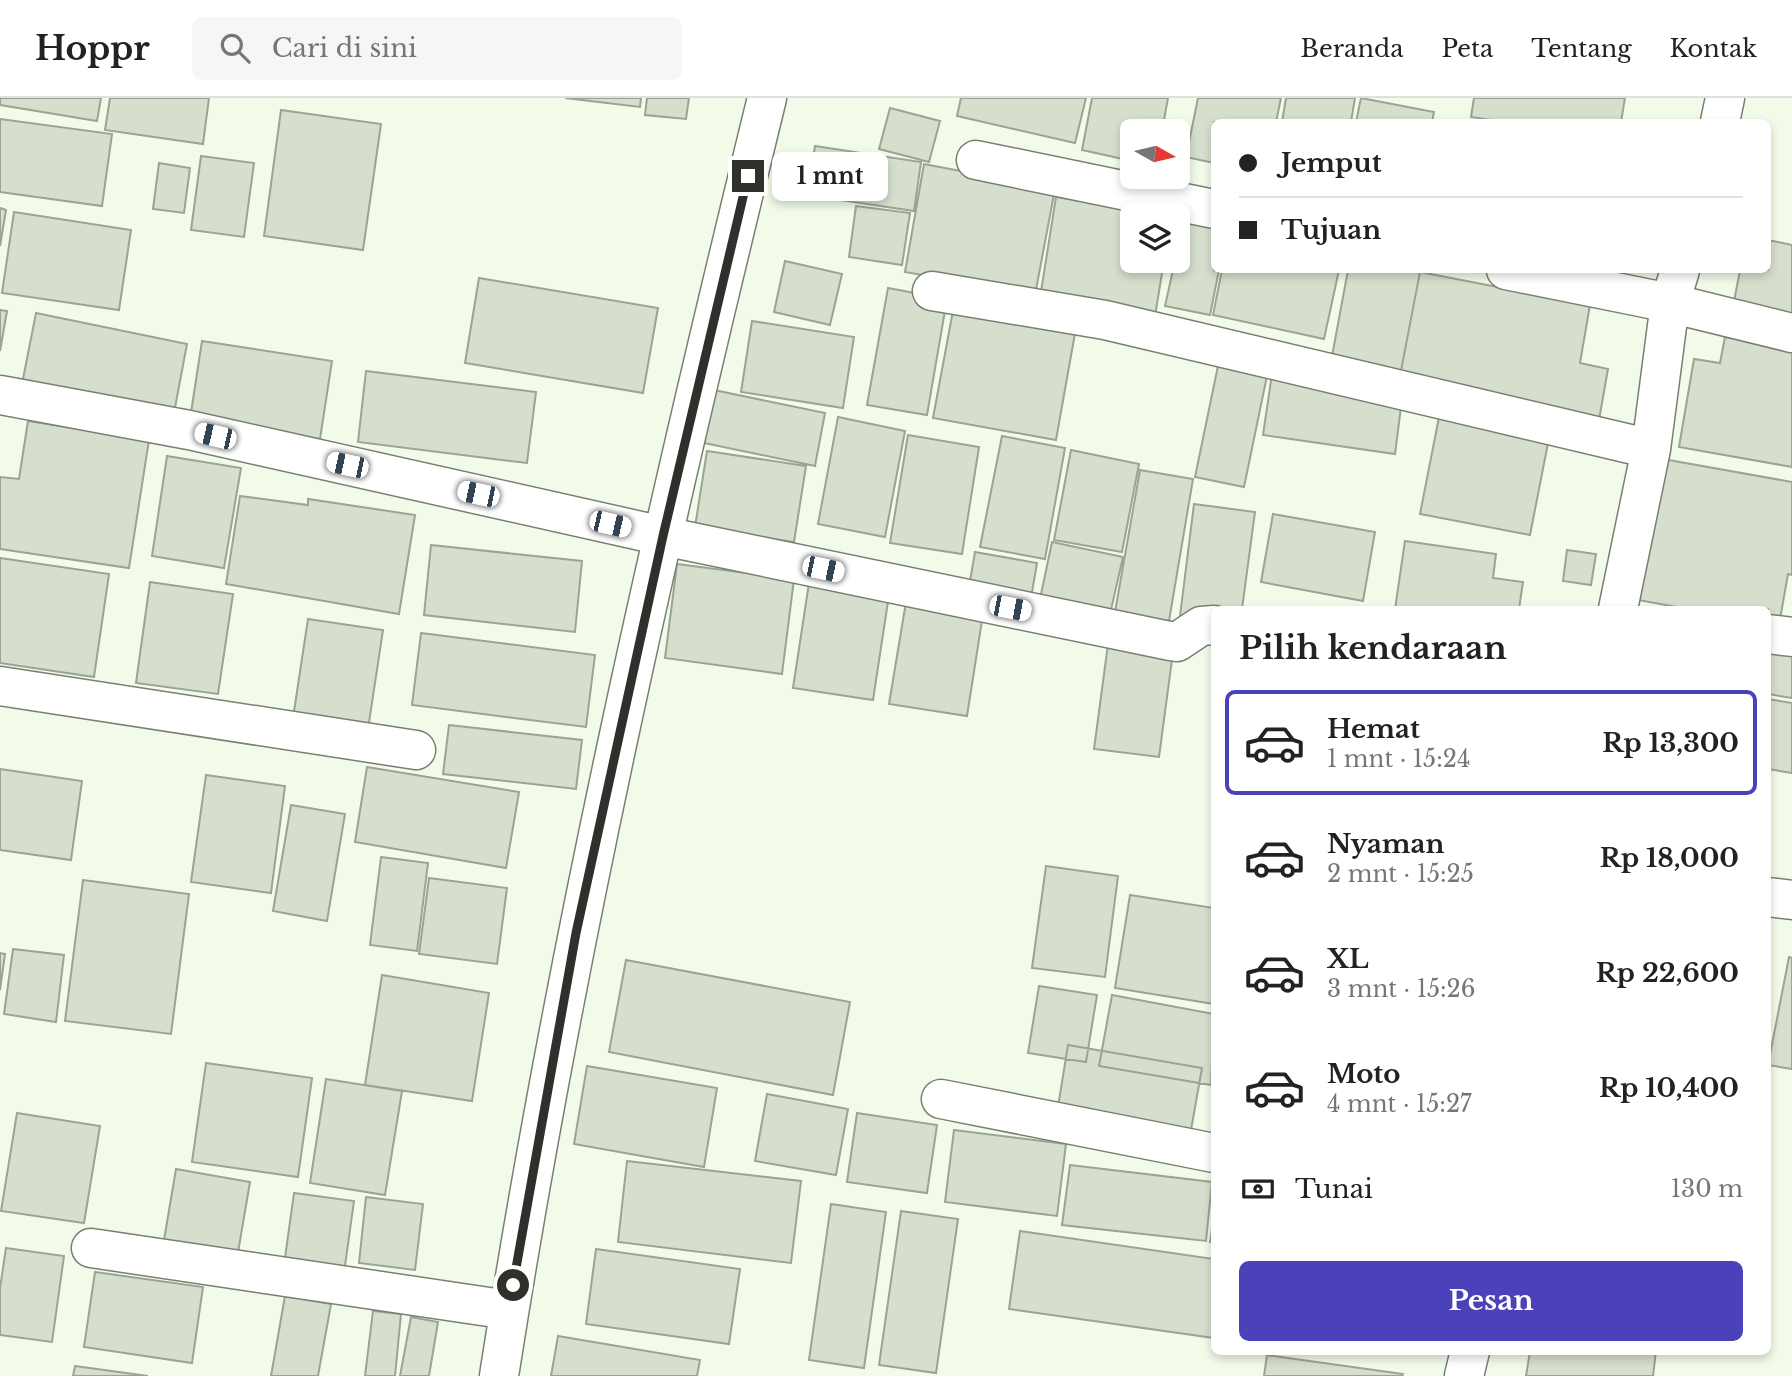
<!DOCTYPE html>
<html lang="id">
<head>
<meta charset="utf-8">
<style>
  :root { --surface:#fff; --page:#f6f6f6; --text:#222; --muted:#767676; --line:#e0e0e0; --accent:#4b41b8 }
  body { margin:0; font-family:"Libre Baskerville",serif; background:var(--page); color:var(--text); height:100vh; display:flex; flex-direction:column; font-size:26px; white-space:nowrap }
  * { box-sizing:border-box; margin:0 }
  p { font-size:23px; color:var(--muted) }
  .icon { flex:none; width:38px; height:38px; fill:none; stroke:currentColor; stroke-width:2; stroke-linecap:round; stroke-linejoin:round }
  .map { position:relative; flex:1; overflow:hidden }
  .details { position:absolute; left:1211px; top:508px; width:560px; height:749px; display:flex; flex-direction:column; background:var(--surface); border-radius:10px; box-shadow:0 4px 10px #0003 }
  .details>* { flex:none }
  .top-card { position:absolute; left:1211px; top:21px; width:560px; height:154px; border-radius:10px; box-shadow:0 4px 10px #0003; display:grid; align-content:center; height:154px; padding:0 28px; background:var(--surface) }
  .needle { width:46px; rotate:98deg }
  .buttons { position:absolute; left:1120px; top:21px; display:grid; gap:14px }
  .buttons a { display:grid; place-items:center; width:70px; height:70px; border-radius:10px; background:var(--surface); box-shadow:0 4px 10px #0003; font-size:35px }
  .end { position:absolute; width:32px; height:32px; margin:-16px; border:9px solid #2e312b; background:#fff; box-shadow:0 0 0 4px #fff }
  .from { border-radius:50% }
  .bubble { position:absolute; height:49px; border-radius:10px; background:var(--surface); box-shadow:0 4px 10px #0003; font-size:23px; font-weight:700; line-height:49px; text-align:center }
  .car { position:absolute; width:21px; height:42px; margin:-21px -10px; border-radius:9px; box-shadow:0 0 5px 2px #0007; background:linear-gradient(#fff 24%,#345 0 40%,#fff 0 76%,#345 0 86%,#fff 0) }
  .top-card b { display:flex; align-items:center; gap:24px; height:66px; font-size:26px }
  .top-card b+b { border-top:2px solid var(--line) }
  .top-card i { width:18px; height:18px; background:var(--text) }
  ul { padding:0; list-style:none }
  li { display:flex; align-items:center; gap:21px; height:105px; margin:0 14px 10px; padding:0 14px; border:4px solid transparent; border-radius:10px }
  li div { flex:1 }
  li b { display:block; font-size:26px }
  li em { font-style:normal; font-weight:700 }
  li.active { border-color:var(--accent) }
  li>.icon { width:63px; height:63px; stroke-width:1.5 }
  h2 { padding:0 28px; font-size:32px; line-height:84px }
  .pay { display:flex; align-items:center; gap:18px; height:77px; padding:0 28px; font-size:26px }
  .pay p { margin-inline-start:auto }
  .primary-button { display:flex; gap:14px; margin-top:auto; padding:14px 28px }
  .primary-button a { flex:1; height:80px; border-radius:10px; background:var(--accent); color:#fff; font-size:28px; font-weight:700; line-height:80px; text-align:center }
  header { display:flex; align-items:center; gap:42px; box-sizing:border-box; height:98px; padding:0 35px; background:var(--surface); border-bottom:2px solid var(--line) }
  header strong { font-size:33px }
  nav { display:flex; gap:38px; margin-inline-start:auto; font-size:24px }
  .search { width:490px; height:63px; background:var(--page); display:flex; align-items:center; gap:18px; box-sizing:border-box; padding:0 24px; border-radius:10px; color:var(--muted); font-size:26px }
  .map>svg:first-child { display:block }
  .building { fill:#d6dfce; stroke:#9ba494; stroke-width:2 }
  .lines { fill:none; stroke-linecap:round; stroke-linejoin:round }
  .minor-casing { stroke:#788171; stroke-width:41 }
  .minor { stroke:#fff; stroke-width:38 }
  .route { stroke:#2e312b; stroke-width:9 }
</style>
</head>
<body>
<header>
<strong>Hoppr</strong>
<div class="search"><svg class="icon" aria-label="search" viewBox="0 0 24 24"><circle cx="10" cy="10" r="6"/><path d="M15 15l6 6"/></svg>Cari di sini</div>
<nav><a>Beranda</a><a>Peta</a><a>Tentang</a><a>Kontak</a></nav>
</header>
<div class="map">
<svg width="1792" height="1278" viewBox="0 0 1792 1278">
  <rect width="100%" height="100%" fill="#f2fbea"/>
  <path class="building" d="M 0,0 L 101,0 L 97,23 L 0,7 Z
    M 110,0 L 209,0 L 203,46 L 105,32 Z
    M 565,0 L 641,0 L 640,9 Z
    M 647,0 L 689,0 L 686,21 L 645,17 Z
    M 961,0 L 1086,0 L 1075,45 L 957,18 Z
    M 1092,0 L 1168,0 L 1162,33 L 1132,33 L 1132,63 L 1082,52 Z
    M 1198,0 L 1281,0 L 1276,24 L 1214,24 L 1214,65 L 1186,59 Z
    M 1286,0 L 1355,0 L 1351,24 L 1282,24 Z
    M 1361,0 L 1434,14 L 1432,24 L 1356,24 Z
    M 1474,0 L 1625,0 L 1621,24 L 1504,24 L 1471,19 Z
    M 890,10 L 940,23 L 929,64 L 879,51 Z
    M 281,12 L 381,26 L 363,152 L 264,138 Z
    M 0,21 L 112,36 L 102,108 L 0,94 Z
    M 815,48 L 921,64 L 914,113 L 807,97 Z
    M 201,58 L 254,65 L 244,139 L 191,132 Z
    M 159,65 L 190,70 L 184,115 L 153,111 Z
    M 924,66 L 1055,91 L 1035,197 L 905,174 Z
    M 1056,99 L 1172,117 L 1132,117 L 1132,163 L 1164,163 L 1155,218 L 1040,200 Z
    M 856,108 L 910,115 L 902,167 L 849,159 Z
    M 0,110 L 6,112 L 0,148 Z
    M 1186,113 L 1214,119 L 1214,172 L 1219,172 L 1210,217 L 1165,208 Z
    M 14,114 L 131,132 L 119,212 L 2,195 Z
    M 1768,142 L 1792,147 L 1792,222 L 1733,209 L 1740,172 L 1768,172 Z
    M 785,163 L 842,176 L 830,227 L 774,214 Z
    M 1222,172 L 1339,172 L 1324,241 L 1213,217 Z
    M 1348,172 L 1420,174 L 1399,283 L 1330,269 Z
    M 1420,174 L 1590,207 L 1580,265 L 1608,271 L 1599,322 L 1399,283 Z
    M 479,180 L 658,210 L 643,295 L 465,265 Z
    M 888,190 L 947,201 L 927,317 L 867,307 Z
    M 955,202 L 1077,224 L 1056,342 L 933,320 Z
    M 0,212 L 7,213 L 0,253 Z
    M 36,215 L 187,246 L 174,315 L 22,286 Z
    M 752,223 L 854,239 L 843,310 L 741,294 Z
    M 1725,239 L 1792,250 L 1792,369 L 1679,349 L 1694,261 L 1720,265 Z
    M 202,243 L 332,263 L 320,341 L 190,321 Z
    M 1219,263 L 1268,273 L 1244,389 L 1195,379 Z
    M 366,273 L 536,294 L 527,365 L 358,344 Z
    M 1272,276 L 1403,293 L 1395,356 L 1263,337 Z
    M 714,292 L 825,315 L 815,368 L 704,345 Z
    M 1440,314 L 1550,335 L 1530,437 L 1420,416 Z
    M 838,319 L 905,333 L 885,439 L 818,426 Z
    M 28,323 L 149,342 L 129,470 L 0,451 L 0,379 L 19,381 Z
    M 908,337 L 979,349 L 962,456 L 890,445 Z
    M 1002,338 L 1065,350 L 1045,461 L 980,449 Z
    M 1071,352 L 1139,366 L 1122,454 L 1054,442 Z
    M 707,353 L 806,368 L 794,444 L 695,429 Z
    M 167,358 L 241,370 L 224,470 L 152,458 Z
    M 1663,361 L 1792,384 L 1792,477 L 1788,476 L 1779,527 L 1768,525 L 1768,511 L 1688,511 L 1638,502 Z
    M 1140,372 L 1193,381 L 1169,523 L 1115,514 Z
    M 240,398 L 308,407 L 308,401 L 415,417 L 399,516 L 226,486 Z
    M 1194,406 L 1255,414 L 1242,511 L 1214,511 L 1214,522 L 1180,518 Z
    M 1273,416 L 1375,434 L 1363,503 L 1261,484 Z
    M 1405,443 L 1496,456 L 1493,480 L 1523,484 L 1519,511 L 1395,511 Z
    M 1052,444 L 1123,459 L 1110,516 L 1040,501 Z
    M 431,447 L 582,463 L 575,534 L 424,517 Z
    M 1567,452 L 1596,456 L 1591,487 L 1563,483 Z
    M 975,454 L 1037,465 L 1031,500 L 969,489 Z
    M 0,460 L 109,476 L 94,579 L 0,565 Z
    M 677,466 L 794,481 L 782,576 L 665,560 Z
    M 150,484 L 233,496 L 218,596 L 136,585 Z
    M 809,485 L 889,497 L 873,602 L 793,590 Z
    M 906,504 L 983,516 L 967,618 L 889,606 Z
    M 308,521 L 383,532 L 368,631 L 293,620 Z
    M 421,535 L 595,557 L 586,629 L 412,607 Z
    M 1768,545 L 1792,549 L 1792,600 L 1768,596 Z
    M 1108,546 L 1173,554 L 1159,659 L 1094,651 Z
    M 1768,601 L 1792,605 L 1792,675 L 1768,671 Z
    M 449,627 L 582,642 L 576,691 L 443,676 Z
    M 367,669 L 519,694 L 506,770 L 355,744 Z
    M 0,671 L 82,683 L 71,762 L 0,752 Z
    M 206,677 L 285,688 L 271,795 L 191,784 Z
    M 291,707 L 345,716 L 327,823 L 273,813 Z
    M 381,759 L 428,765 L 417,853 L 370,847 Z
    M 1046,768 L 1118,778 L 1105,879 L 1032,870 Z
    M 429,780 L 507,790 L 497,866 L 419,856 Z
    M 83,782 L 189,796 L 171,936 L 65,923 Z
    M 1130,797 L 1214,810 L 1214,906 L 1115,890 Z
    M 13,851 L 64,857 L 56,924 L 4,916 Z
    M 0,855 L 5,856 L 0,892 Z
    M 1789,859 L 1792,860 L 1792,971 L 1768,967 Z
    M 626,862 L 850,904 L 833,997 L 609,954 Z
    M 382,877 L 489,895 L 472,1003 L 365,987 Z
    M 1039,888 L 1097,897 L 1086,964 L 1028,955 Z
    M 1112,897 L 1214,916 L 1211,987 L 1099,968 Z
    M 1068,947 L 1202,970 L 1191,1032 L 1058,1009 Z
    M 206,965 L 312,980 L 298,1079 L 192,1064 Z
    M 587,968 L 717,990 L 704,1069 L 574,1046 Z
    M 326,981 L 402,993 L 385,1097 L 310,1085 Z
    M 767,996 L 848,1011 L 836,1077 L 755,1063 Z
    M 17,1015 L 100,1028 L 84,1125 L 1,1113 Z
    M 857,1015 L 937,1027 L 927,1095 L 847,1084 Z
    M 954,1032 L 1066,1046 L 1057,1118 L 945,1104 Z
    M 627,1063 L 801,1083 L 791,1165 L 618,1144 Z
    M 1070,1067 L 1212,1084 L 1206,1143 L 1062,1127 Z
    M 176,1071 L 250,1084 L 236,1166 L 162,1154 Z
    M 294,1095 L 354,1103 L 344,1175 L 284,1167 Z
    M 366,1099 L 423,1106 L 415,1172 L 359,1165 Z
    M 831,1106 L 886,1114 L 864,1270 L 809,1262 Z
    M 901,1113 L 958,1121 L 936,1275 L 879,1267 Z
    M 1214,1117 L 1214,1145 L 1210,1144 Z
    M 1020,1133 L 1214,1161 L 1214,1240 L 1009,1211 Z
    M 6,1150 L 64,1158 L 52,1244 L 0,1237 L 0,1190 Z
    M 596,1151 L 740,1171 L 729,1246 L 586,1226 Z
    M 95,1174 L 203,1189 L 192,1265 L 84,1249 Z
    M 285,1198 L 331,1206 L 318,1278 L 271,1278 Z
    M 373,1213 L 401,1216 L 395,1278 L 365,1278 Z
    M 411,1219 L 438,1224 L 429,1278 L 400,1278 Z
    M 558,1238 L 700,1262 L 697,1278 L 551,1278 Z
    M 1530,1253 L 1656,1253 L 1653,1278 L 1526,1278 Z
    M 1267,1257 L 1403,1276 L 1402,1278 L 1264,1278 Z
    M 75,1268 L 148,1278 L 73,1278 Z"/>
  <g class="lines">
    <g class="minor-casing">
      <path id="minor" d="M 1720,24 L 1725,0
        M 976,62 L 1214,111
        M 1506,172 L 1670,205 L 1792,235
        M 932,193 L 1105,222 L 1651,351
        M 0,297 L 189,332 L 663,438 L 1170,543 L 1177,544 L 1201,528 L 1214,527
        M 1618,511 L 1651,351 L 1670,205 L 1680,172
        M 1768,536 L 1792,539
        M 0,588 L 416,652
        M 1768,799 L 1792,802
        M 941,1001 L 1214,1055
        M 91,1150 L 509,1212
        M 499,1278 C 566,848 663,423 767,0
        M 1464,1278 L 1470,1253"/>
    </g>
    <use href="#minor" class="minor"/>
  </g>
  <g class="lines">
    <path class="route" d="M 513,1187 L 576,835 L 663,438 L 748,78"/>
  </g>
</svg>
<div class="buttons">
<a><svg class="needle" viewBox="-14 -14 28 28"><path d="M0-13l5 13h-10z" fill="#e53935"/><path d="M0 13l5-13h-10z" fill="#767676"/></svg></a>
<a><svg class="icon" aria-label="layers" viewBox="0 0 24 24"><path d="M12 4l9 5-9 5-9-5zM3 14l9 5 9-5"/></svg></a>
</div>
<i class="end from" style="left:513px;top:1187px"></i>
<i class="end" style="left:748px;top:78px"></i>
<div class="bubble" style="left:772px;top:54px;width:116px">1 mnt</div>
<i class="car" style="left:215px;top:338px;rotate:283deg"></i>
<i class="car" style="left:347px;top:367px;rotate:282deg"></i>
<i class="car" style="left:478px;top:396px;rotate:282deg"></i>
<i class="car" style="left:610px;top:426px;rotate:103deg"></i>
<i class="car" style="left:823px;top:471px;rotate:102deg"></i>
<i class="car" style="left:1010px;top:510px;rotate:101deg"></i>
<div class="top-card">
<b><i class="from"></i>Jemput</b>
<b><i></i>Tujuan</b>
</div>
<section class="details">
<h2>Pilih kendaraan</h2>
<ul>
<li class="active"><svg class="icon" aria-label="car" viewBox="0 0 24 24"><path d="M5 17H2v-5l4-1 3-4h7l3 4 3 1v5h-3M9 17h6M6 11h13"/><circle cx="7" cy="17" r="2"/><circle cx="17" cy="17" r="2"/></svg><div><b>Hemat</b><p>1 mnt · 15:24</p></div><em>Rp 13,300</em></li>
<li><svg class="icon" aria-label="car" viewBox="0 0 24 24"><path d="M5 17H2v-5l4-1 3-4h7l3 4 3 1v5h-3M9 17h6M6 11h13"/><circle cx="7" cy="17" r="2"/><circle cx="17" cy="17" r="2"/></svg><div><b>Nyaman</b><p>2 mnt · 15:25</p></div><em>Rp 18,000</em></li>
<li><svg class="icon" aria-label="car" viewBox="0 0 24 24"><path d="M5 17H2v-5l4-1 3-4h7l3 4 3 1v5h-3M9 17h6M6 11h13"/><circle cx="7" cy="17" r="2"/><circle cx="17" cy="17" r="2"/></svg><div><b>XL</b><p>3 mnt · 15:26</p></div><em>Rp 22,600</em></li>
<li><svg class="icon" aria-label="car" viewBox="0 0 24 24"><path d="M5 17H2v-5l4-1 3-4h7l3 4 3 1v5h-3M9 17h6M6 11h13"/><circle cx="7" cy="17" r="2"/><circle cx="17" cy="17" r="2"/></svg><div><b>Moto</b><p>4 mnt · 15:27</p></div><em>Rp 10,400</em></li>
</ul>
<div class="pay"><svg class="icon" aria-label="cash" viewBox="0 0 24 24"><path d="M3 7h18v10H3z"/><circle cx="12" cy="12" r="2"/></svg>Tunai<p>130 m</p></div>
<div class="primary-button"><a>Pesan</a></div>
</section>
</div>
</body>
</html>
